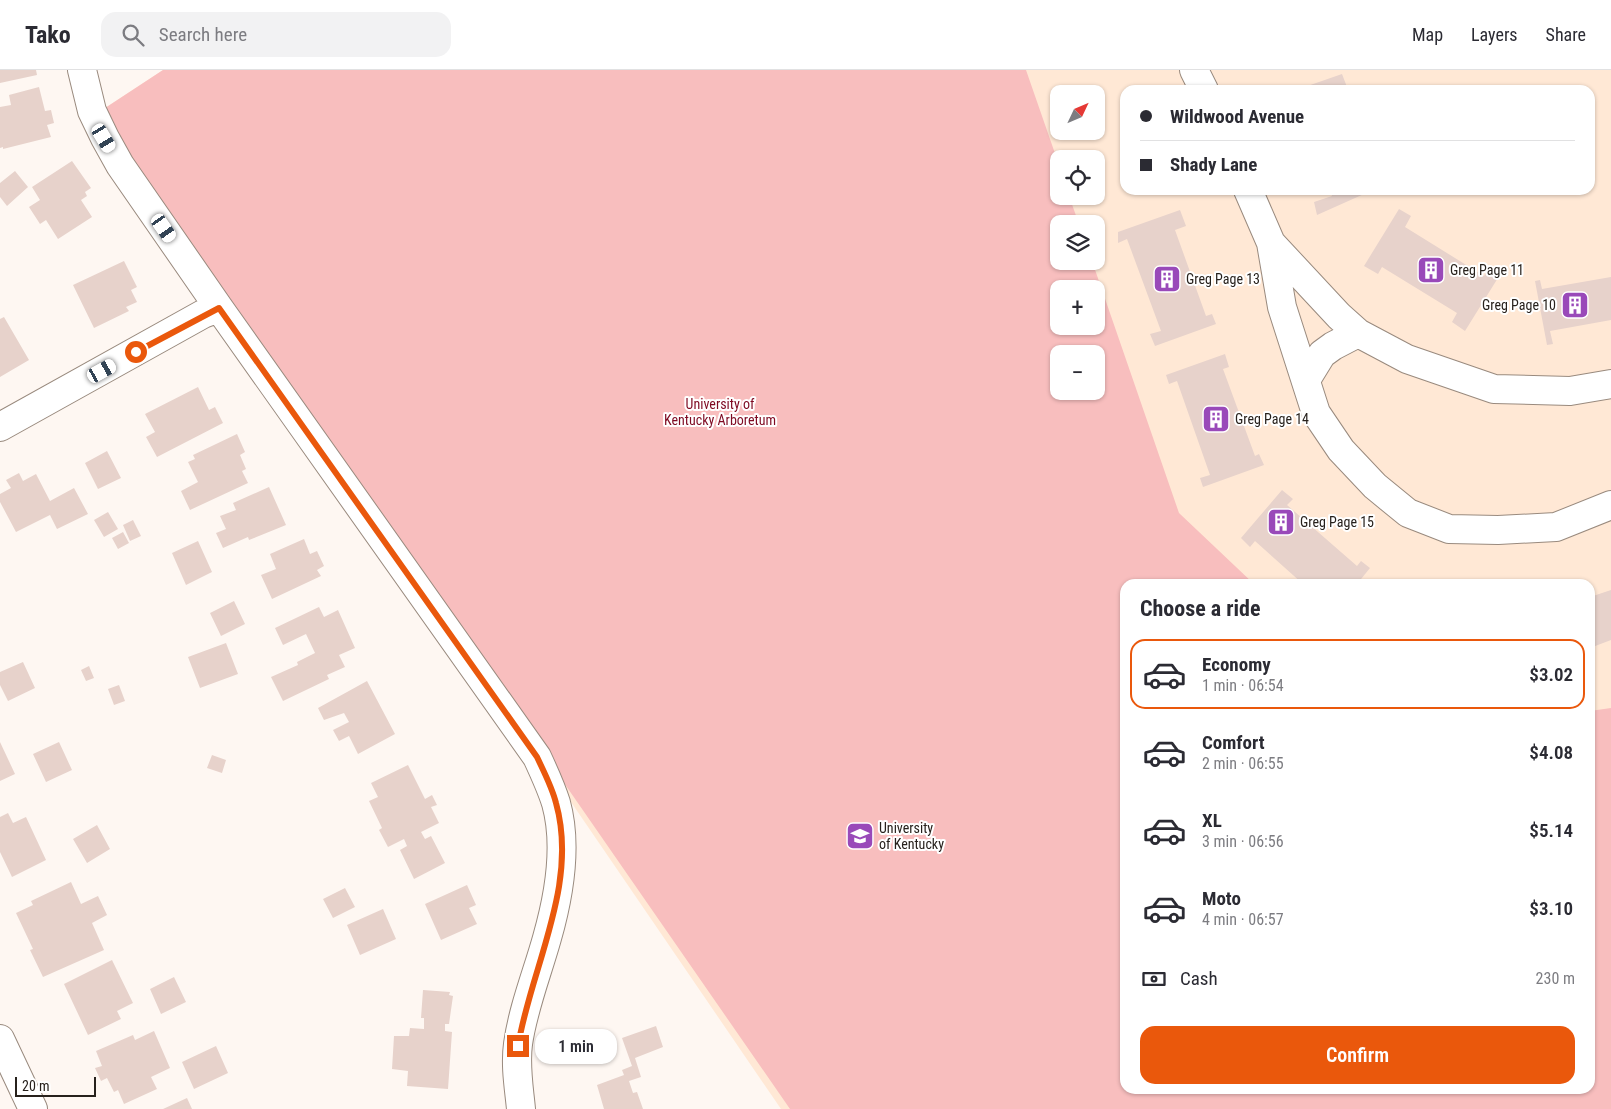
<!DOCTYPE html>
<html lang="en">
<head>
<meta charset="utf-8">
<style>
  :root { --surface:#fff; --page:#f2f2f3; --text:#2b2b33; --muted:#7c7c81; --line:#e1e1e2; --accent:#ea580c }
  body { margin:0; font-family:"Roboto Condensed",sans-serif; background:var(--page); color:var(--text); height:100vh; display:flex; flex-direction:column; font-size:19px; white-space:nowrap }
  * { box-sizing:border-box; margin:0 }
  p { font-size:16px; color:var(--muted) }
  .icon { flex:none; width:28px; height:28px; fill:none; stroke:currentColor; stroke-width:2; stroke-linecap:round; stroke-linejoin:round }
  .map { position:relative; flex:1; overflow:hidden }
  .drawer { position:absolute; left:1120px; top:509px; width:475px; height:515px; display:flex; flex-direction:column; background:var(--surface); border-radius:15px; box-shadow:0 1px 4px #0004 }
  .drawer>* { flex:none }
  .hud { position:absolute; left:1120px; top:15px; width:475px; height:110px; border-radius:15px; box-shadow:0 1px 4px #0004; display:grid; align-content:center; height:110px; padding:0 20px; background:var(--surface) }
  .needle { width:32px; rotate:46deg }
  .fabs { position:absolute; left:1050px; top:15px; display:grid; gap:10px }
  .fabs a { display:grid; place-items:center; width:55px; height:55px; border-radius:10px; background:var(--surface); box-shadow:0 1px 4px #0004; font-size:25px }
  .scale { position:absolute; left:15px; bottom:12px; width:81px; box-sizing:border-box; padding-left:5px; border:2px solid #27211c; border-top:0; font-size:14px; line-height:18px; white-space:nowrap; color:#27211c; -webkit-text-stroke:4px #fff; paint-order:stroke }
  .end { position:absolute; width:22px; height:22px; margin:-11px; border:6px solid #ea580c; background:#fff; box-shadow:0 0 0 2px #fff }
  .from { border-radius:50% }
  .bubble { position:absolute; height:35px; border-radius:15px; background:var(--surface); box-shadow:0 1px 4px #0004; font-size:16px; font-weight:600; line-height:35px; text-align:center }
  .car { position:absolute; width:15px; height:30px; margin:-15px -8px; border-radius:6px; box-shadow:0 0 4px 1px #0007; background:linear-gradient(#fff 24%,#345 0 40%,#fff 0 76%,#345 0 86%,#fff 0) }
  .hud b { display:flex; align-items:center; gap:18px; height:48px; font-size:19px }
  .hud b+b { border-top:1px solid var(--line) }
  .hud i { width:12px; height:12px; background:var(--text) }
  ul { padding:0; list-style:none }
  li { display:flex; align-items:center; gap:15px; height:70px; margin:0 10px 8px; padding:0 10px; border:2px solid transparent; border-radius:15px }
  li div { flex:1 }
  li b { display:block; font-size:19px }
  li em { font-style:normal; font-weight:600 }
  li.active { border-color:var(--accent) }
  li>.icon { width:45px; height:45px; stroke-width:1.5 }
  h2 { padding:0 20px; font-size:22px; line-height:60px }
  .pay { display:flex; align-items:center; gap:12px; height:55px; padding:0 20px; font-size:19px }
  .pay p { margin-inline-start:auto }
  .button { display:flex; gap:10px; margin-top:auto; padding:10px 20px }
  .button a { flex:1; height:58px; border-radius:15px; background:var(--accent); color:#fff; font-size:20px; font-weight:600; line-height:58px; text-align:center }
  header { display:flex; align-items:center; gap:30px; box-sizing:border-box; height:70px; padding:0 25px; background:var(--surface); border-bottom:1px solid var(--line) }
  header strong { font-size:24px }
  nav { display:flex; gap:28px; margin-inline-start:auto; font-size:18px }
  .search { width:350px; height:45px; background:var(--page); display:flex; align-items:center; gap:12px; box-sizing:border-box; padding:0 18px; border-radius:15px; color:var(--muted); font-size:19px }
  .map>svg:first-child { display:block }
  .built { fill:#ffe8d5; fill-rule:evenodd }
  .green { fill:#f8bebe; fill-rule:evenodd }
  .building { fill:#e7d2cb }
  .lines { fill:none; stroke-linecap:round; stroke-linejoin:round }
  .minor-casing { stroke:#998a7e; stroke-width:30 }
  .minor { stroke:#fff; stroke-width:28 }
  .route { stroke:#ea580c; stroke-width:6 }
  .labels { text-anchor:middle; stroke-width:4; stroke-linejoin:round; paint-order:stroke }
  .poi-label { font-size:14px; fill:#27211c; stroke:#fff; text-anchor:start }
  .park-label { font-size:14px; fill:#7e0a22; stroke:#fff }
</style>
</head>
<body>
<header>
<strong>Tako</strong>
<div class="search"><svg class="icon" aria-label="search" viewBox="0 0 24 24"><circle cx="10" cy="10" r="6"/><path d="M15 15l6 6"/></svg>Search here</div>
<nav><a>Map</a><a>Layers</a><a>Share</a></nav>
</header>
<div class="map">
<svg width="1611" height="1039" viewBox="0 0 1611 1039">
  <rect width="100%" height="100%" fill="#fef7f2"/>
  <path class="built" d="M 163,0 L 1611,0 L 1611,1039 L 781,1039 L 99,42 ZM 1125,20 L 1590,20 L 1590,120 L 1125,120 ZM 1059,24 L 1096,24 L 1096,61 L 1059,61 ZM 1059,89 L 1096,89 L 1096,126 L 1059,126 ZM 1059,154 L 1096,154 L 1096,191 L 1059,191 ZM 1059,219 L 1096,219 L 1096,256 L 1059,256 ZM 1059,284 L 1096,284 L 1096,321 L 1059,321 ZM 1125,514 L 1590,514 L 1590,1019 L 1125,1019 Z"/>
  <path class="green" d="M 163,0 L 1026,0 L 1059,95 L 1059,126 L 1069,126 L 1079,154 L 1059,154 L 1059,191 L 1092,191 L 1179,443 L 1254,514 L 1125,514 L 1125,1019 L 1590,1019 L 1590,641 L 1611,638 L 1611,1039 L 790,1039 L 99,42 ZM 1059,219 L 1096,219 L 1096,256 L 1059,256 ZM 1059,284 L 1096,284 L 1096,321 L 1059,321 Z"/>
  <path class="building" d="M 0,0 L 36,0 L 37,5 L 0,13 Z
    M 1342,4 L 1347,17 L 1334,20 L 1296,20 Z
    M 39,17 L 45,41 L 51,40 L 54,53 L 47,55 L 51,67 L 3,79 L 3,77 L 0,78 L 0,37 L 11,35 L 9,25 Z
    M 72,91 L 91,118 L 85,122 L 87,126 L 81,130 L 92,147 L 58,169 L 46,150 L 40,154 L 29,137 L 40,130 L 32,117 Z
    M 15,101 L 28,117 L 7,136 L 0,127 L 0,113 Z
    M 1330,120 L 1373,120 L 1317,145 L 1314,132 L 1332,126 Z
    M 1399,139 L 1411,146 L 1405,157 L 1484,206 L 1490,196 L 1501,203 L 1465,261 L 1452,252 L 1457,243 L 1382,197 L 1378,204 L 1364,196 Z
    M 1180,140 L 1186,156 L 1175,160 L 1206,246 L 1212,244 L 1216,254 L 1155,276 L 1150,264 L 1161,261 L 1127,169 L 1118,173 L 1118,162 Z
    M 124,191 L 137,217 L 131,220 L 137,232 L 126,237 L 129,241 L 94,258 L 73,215 Z
    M 1611,207 L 1611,250 L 1550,261 L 1553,274 L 1547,275 L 1535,211 L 1540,210 L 1542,219 Z
    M 4,247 L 29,290 L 0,307 L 0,249 Z
    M 1225,284 L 1229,297 L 1223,299 L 1255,386 L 1259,384 L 1264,395 L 1203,417 L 1200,408 L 1210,405 L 1177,311 L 1169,314 L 1166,305 Z
    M 198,317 L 209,340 L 215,337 L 223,353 L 157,387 L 146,367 L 155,362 L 145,344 Z
    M 237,364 L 245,382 L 240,385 L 246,399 L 242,401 L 248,413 L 190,440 L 181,421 L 198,412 L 188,392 L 195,389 L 193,385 Z
    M 107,381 L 121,408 L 98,419 L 85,393 Z
    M 19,403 L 23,411 L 36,404 L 50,431 L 74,418 L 88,444 L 57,459 L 50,445 L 16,462 L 0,432 L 0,424 L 11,418 L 6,410 Z
    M 269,417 L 286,455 L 249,470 L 248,467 L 223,478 L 216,463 L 226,459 L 220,446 L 236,440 L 233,433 Z
    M 1282,420 L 1293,429 L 1287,435 L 1357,496 L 1361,491 L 1370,498 L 1357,514 L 1303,514 L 1255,471 L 1250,477 L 1241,468 Z
    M 108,442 L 118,459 L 104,467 L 94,450 Z
    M 133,450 L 141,466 L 130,471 L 123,455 Z
    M 123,462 L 129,473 L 118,479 L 112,468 Z
    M 304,469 L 310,484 L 317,481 L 324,496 L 317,500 L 321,506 L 272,529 L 261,505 L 276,499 L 270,484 Z
    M 198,471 L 212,502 L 186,515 L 172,483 Z
    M 1611,520 L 1611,570 L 1590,578 L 1590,527 Z
    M 234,531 L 245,554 L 221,566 L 210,543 Z
    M 319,537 L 324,547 L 338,540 L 355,578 L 339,585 L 345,597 L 327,605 L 329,609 L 283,631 L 271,607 L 298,595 L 297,592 L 315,583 L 306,564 L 283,575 L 275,558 Z
    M 226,573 L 238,604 L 200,618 L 188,587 Z
    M 23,592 L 35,618 L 8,631 L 0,615 L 0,602 Z
    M 89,596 L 94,608 L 86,611 L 81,600 Z
    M 367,611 L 395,664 L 358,684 L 349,666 L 339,671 L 333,660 L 349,652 L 344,643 L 324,650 L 318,638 Z
    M 119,615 L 125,631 L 114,635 L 108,619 Z
    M 0,672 L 15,704 L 0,711 Z
    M 59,672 L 72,700 L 46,712 L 33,684 Z
    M 212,685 L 226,690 L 222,703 L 207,698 Z
    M 408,695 L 425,729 L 432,725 L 437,735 L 431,737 L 439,753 L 421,762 L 425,769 L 431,766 L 445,793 L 414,809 L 400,780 L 407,776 L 404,769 L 388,777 L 379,760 L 382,758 L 369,731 L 378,727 L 371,713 Z
    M 8,743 L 13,753 L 26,747 L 46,790 L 12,807 L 0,782 L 0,747 Z
    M 97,755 L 110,779 L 87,793 L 73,769 Z
    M 71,812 L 81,834 L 98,826 L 107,845 L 92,853 L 104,880 L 43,907 L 30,880 L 33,879 L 16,843 L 33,835 L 31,831 Z
    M 467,815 L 476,835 L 469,838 L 477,854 L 441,870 L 425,834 Z
    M 345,818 L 355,837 L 333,848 L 323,829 Z
    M 383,839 L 396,869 L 360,885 L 347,855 Z
    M 112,890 L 133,933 L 117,941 L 121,949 L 88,965 L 64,914 Z
    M 174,907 L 186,932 L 161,944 L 150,919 Z
    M 423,920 L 450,922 L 449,925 L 453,926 L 449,954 L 445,954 L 445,961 L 452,962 L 448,1019 L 407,1016 L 408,1001 L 392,999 L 394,966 L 409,966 L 410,958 L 424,959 L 424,948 L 421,948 Z
    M 656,956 L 663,977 L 635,988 L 641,1007 L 629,1011 L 633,1023 L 637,1022 L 643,1039 L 604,1039 L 597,1015 L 624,1005 L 622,1000 L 632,996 L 622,968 Z
    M 154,961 L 170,998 L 151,1007 L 157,1019 L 124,1034 L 118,1020 L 114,1022 L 107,1008 L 101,1011 L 95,998 L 102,996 L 96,981 L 133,965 L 135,970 Z
    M 216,976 L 228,1003 L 194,1019 L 182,992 Z
    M 187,1028 L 192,1039 L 163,1039 Z"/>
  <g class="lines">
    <g class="minor-casing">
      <path id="minor" d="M 82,0 L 92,41 L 105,68 L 120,95 L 219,238 L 537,687 C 544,702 551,717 556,733 C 568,776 559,826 547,868 C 537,904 523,938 518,974 C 515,996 519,1018 521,1039
        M 1194,0 L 1204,20
        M 1248,120 L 1271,173 L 1282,237 L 1316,343 L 1341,380 L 1375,416 L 1408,443 L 1449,459 L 1498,460 L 1556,457 L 1611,435
        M 1271,173 L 1339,246 L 1358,263 L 1407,289 L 1494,319 L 1570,321 L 1611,314
        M 1306,310 L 1322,284 L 1333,276 L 1358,263
        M 0,357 L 203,244 L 219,238
        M 0,969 L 33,1039"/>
    </g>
    <use href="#minor" class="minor"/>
  </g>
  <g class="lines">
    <path class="route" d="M 136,282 L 219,238 L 537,687 C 544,702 552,717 556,733 C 579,815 531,897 518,976"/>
  </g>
  <defs>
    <g id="building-square" transform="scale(1.4375)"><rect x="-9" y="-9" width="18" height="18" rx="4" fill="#9949b9" stroke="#fff"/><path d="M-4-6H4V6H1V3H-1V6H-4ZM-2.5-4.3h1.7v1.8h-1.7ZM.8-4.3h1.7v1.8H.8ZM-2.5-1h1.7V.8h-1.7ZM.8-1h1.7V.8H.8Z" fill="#fff"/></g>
    <g id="university-square" transform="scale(1.4375)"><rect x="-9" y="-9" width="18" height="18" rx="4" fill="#9949b9" stroke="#fff"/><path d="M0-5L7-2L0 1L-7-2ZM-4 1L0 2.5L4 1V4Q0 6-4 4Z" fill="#fff"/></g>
  </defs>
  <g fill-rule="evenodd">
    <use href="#building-square" x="1431" y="200"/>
    <use href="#building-square" x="1167" y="209"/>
    <use href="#building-square" x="1575" y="235"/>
    <use href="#building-square" x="1216" y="349"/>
    <use href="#building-square" x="1281" y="452"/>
    <use href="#university-square" x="860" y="766"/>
  </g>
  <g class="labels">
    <g class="poi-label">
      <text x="1450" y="205">Greg Page 11</text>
      <text x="1186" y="214">Greg Page 13</text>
      <text x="1556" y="240" text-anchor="end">Greg Page 10</text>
      <text x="1235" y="354">Greg Page 14</text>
      <text x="1300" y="457">Greg Page 15</text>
      <text x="879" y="763">University<tspan x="879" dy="16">of Kentucky</tspan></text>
    </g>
    <g class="park-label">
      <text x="720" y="339">University of<tspan x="720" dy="16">Kentucky Arboretum</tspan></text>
    </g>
  </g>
</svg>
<div class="fabs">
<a><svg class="needle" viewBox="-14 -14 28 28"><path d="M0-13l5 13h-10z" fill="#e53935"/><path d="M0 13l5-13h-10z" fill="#7c7c81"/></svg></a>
<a><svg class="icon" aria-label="locate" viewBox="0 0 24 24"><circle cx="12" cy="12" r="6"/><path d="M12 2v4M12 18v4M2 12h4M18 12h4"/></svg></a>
<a><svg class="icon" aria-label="layers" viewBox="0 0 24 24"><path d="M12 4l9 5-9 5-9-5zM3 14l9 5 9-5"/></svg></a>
<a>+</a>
<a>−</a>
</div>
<div class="scale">20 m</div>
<i class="end from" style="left:136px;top:282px"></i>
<i class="end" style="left:518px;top:976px"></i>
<div class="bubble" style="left:535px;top:959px;width:82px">1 min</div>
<i class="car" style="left:104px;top:68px;rotate:149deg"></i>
<i class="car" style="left:164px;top:158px;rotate:145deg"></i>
<i class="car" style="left:102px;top:301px;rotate:61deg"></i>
<div class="hud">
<b><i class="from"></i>Wildwood Avenue</b>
<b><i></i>Shady Lane</b>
</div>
<section class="drawer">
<h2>Choose a ride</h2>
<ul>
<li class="active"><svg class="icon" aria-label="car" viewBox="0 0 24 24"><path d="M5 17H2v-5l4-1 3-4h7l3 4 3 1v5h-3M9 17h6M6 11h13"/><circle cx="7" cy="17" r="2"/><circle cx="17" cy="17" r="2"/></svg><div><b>Economy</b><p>1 min · 06:54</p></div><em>$3.02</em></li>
<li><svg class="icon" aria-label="car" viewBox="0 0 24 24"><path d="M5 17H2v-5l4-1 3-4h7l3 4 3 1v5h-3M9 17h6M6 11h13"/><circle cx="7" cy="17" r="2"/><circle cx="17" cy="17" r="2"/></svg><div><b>Comfort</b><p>2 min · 06:55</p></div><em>$4.08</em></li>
<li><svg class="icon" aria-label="car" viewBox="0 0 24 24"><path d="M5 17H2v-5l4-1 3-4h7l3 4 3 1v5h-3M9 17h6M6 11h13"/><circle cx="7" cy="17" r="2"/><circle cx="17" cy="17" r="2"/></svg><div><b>XL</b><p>3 min · 06:56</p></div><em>$5.14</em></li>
<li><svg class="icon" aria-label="car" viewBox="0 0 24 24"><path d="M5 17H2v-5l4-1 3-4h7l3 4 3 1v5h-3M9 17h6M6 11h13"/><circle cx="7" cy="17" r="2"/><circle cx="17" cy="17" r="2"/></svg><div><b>Moto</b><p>4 min · 06:57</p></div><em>$3.10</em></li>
</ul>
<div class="pay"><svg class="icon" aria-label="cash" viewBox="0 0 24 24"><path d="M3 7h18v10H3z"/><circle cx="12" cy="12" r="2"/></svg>Cash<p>230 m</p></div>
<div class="button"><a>Confirm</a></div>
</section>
</div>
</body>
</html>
